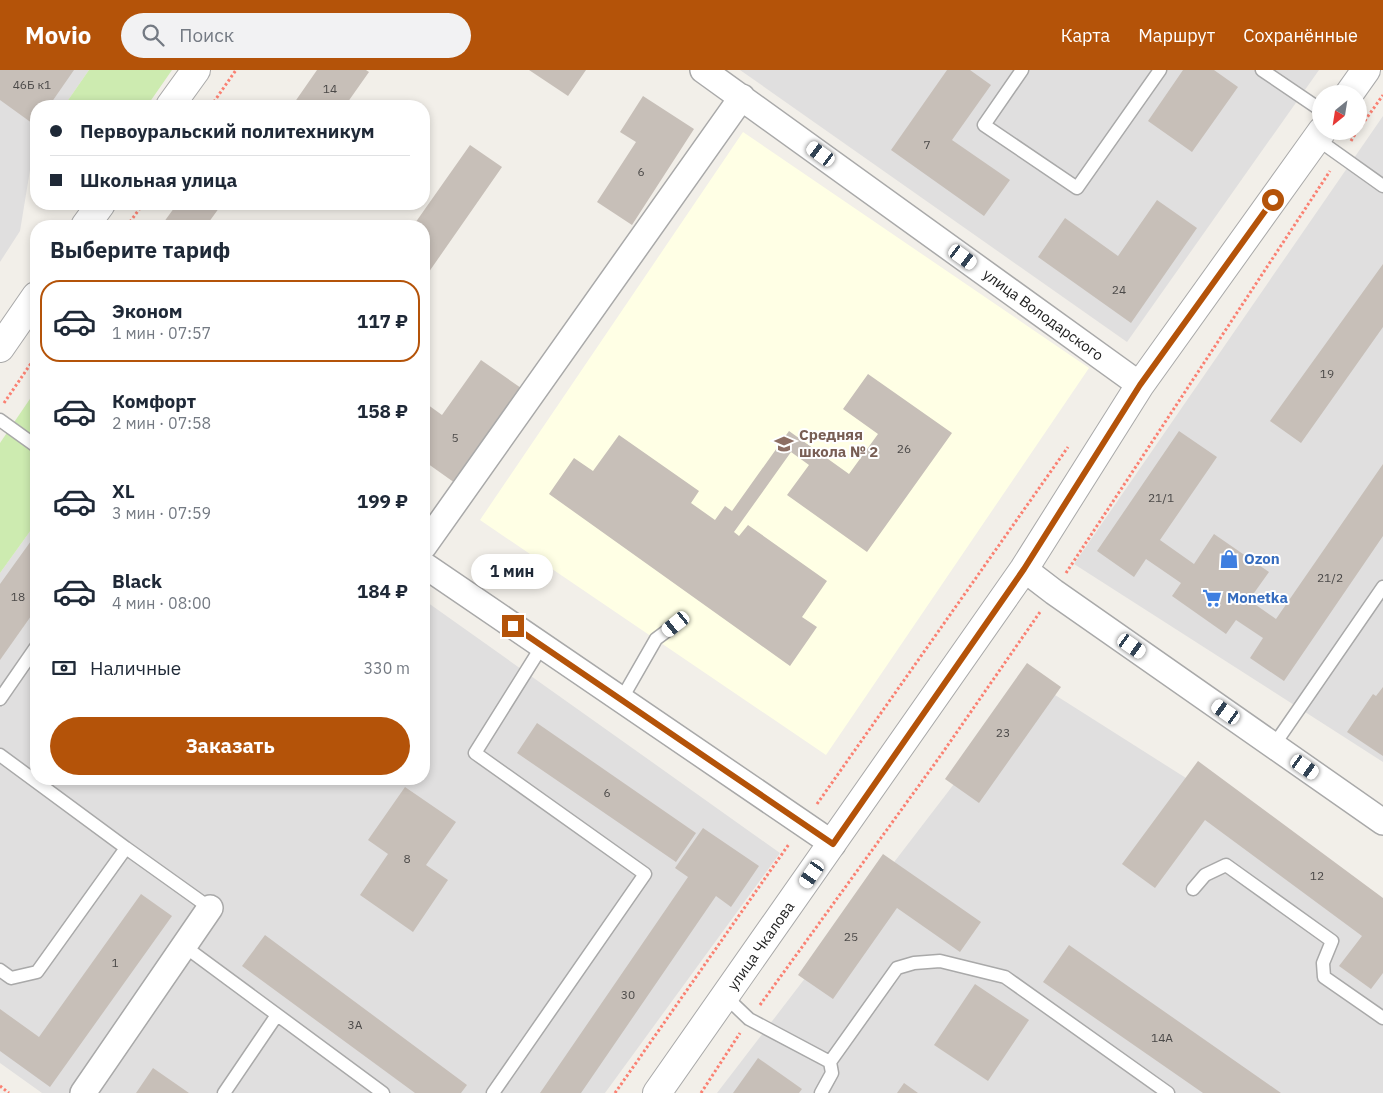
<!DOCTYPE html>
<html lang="ru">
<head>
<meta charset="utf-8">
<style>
  :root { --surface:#fff; --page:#f2f2f3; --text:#1f2937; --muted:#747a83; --line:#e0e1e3; --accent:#b45309 }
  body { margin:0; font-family:"IBM Plex Sans",sans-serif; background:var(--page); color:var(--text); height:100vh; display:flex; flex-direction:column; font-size:19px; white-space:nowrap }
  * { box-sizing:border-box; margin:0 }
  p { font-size:16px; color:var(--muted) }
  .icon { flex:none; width:28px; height:28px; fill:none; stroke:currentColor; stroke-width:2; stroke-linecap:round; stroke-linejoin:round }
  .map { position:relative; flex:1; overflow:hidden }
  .sheet { position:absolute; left:30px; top:150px; width:400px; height:565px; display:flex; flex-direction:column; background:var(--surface); border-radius:20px; box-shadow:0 2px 8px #0003 }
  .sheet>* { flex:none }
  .hud { position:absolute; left:30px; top:30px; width:400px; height:110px; border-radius:20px; box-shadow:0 2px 8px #0003; display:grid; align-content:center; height:110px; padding:0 20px; background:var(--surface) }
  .needle { width:32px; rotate:210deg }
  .controls { position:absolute; left:1312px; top:15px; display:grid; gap:10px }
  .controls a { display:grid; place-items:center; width:55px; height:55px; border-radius:50%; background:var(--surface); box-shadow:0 2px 8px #0003; font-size:25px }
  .end { position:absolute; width:22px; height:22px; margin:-11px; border:6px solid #b45309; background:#fff; box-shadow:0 0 0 2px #fff }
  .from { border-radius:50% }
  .bubble { position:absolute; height:35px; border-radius:18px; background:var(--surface); box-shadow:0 2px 8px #0003; font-size:16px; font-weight:700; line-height:35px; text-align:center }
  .car { position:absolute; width:15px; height:30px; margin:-15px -8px; border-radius:6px; box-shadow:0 0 4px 1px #0007; background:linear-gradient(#fff 24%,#345 0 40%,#fff 0 76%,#345 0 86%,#fff 0) }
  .hud b { display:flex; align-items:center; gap:18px; height:48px; font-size:19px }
  .hud b+b { border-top:1px solid var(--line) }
  .hud i { width:12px; height:12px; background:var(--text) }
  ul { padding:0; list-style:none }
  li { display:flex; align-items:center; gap:15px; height:82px; margin:0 10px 8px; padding:0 10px; border:2px solid transparent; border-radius:20px }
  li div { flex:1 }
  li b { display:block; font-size:19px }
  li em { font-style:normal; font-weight:700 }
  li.selected { border-color:var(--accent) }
  li>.icon { width:45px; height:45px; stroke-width:1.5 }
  h2 { padding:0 20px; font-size:22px; line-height:60px }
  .pay { display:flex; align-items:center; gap:12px; height:55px; padding:0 20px; font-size:19px }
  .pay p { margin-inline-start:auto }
  .button { display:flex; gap:10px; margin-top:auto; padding:10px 20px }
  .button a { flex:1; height:58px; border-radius:30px; background:var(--accent); color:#fff; font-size:20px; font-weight:700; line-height:58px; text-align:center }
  header { display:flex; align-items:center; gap:30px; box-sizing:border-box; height:70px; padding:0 25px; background:var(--accent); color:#fff }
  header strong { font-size:24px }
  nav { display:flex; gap:28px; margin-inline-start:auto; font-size:18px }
  .search { width:350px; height:45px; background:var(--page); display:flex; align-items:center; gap:12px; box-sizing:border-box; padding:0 18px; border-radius:28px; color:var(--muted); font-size:19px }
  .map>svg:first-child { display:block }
  .residential { fill:#e0dfdf }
  .education { fill:#ffffe5 }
  .grass { fill:#cdebb0 }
  .building { fill:#c7bfb8 }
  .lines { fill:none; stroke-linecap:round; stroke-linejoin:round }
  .service-casing { stroke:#a9a9a9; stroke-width:15 }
  .minor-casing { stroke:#a9a9a9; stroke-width:28 }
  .tertiary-casing { stroke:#a9a9a9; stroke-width:30 }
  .path { stroke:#fa8072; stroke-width:3; stroke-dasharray:2.5 2.5; stroke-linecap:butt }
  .service { stroke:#fff; stroke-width:12 }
  .minor { stroke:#fff; stroke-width:25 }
  .tertiary { stroke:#fff; stroke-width:28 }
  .route { stroke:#b45309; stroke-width:6 }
  .labels { text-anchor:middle; stroke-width:4; stroke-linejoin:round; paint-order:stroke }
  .number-label { font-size:12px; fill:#4b4948 }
  .street-label { font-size:15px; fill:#222; stroke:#fff }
  .education-label { font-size:15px; font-weight:bold; fill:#785e54; stroke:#fff; text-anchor:start }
  .shop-label { font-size:15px; font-weight:bold; fill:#366cbe; stroke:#fff; text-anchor:start }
</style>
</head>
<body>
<header>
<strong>Movio</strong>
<div class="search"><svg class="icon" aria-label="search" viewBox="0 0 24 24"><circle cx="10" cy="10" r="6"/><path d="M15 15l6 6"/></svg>Поиск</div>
<nav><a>Карта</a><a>Маршрут</a><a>Сохранённые</a></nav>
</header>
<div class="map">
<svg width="1383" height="1023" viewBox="0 0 1383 1023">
  <rect width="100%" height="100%" fill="#f2efe9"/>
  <path class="residential" d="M 0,0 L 89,0 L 64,36 L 36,36 L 36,77 L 33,82 L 20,161 L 0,192 Z
    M 740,0 L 1319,0 L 1127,272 Z
    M 1383,46 L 1383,692 L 1074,494 Z
    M 36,453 L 36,709 L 424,709 L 424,530 L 780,783 L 605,1023 L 42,1023 L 0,993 L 0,503 Z
    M 1033,611 L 1383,833 L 1383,1023 L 717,1023 Z"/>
  <path class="education" d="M 743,62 L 1089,298 L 826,685 L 480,450 Z"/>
  <path class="grass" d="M 89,0 L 172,0 L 147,36 L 64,36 Z
    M 36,320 L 36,453 L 0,503 L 0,373 Z"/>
  <path class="building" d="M 0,0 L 74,0 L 49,36 L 36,36 L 36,56 L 0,30 Z
    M 317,0 L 366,0 L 369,2 L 345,36 L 292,36 Z
    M 529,0 L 586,0 L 568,26 Z
    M 947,0 L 970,0 L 991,15 L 952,70 L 1010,110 L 984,146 L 891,80 Z
    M 1183,0 L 1214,0 L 1238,17 L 1192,82 L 1148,51 Z
    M 643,26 L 694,59 L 632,155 L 597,132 L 636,72 L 620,62 Z
    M 470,75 L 502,97 L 424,209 L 424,156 L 413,156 Z
    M 1157,130 L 1197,158 L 1131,253 L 1038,187 L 1065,148 L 1118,186 Z
    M 177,134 L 222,134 L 206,156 L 161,156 Z
    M 1383,194 L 1383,257 L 1301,373 L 1270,351 Z
    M 481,290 L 521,318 L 455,413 L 424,391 L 424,332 L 442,345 Z
    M 868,304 L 952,363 L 867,482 L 787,425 L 809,395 L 791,382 L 734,462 L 739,466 L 748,455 L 827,511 L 802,547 L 817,557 L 790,596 L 549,424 L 574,388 L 593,401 L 619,365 L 699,421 L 691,433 L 715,450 L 725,436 L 732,441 L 789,361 L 849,404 L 878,364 L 843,339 Z
    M 1179,361 L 1217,387 L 1160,470 L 1194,494 L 1214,464 L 1269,502 L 1249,530 L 1276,549 L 1383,394 L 1383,466 L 1284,611 L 1250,588 L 1263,568 L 1236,550 L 1226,564 L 1172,526 L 1181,513 L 1146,489 L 1134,507 L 1097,481 Z
    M 36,464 L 36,539 L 0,590 L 0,514 Z
    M 1027,593 L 1061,617 L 979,733 L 945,709 Z
    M 1383,617 L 1383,686 L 1347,662 L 1373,624 L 1376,626 Z
    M 537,653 L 696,763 L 676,792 L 517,683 Z
    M 1198,691 L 1383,828 L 1383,903 L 1371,919 L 1339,896 L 1362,866 L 1205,750 L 1155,818 L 1122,794 Z
    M 405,717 L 456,752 L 426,795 L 448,810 L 413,862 L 360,825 L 388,784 L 368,770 Z
    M 703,758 L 759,796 L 731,837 L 716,826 L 581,1023 L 540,1023 L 688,807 L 675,798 Z
    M 883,784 L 981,852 L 960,882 L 897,838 L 833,929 L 798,905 Z
    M 141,824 L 172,846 L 50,1017 L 0,981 L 0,939 L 39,967 Z
    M 265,865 L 467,1015 L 461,1023 L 415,1023 L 242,896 Z
    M 1069,875 L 1281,1023 L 1203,1023 L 1043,912 Z
    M 975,914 L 1029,950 L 988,1011 L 934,975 Z
    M 758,988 L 802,1019 L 799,1023 L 733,1023 Z
    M 153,998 L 189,1023 L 136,1023 Z
    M 904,1013 L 918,1023 L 897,1023 Z"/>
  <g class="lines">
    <g class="service-casing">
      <path id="service" d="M 1022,0 L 984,55 L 1077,118 L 1160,0
        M 1262,0 L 1321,40
        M 1317,69 L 1383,116
        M 0,350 L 36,376
        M 0,629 L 36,577
        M 621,630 L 656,569 L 676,554
        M 1274,675 L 1383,517
        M 0,685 L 126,778
        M 1193,819 L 1205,805 L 1226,795 L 1332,871 L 1323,893 L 1324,907 L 1383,948
        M 184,876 L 383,1023
        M 0,900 L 11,908 L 37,902 L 126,778 L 210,838
        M 726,927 L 749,949 L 830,992 L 832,1003 L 821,1023
        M 830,992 L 897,898 L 914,893 L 940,891 L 1005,907 L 1168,1023
        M 224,1023 L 277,945
        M 493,1023 L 645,804 L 475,683 L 542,576"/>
    </g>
    <g class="minor-casing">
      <path id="minor" d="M 703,0 L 1140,315
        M 424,476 L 742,27
        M 424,495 L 833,774
        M 1024,499 L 1054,522 L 1383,752
        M 83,1023 L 210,838"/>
    </g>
    <g class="tertiary-casing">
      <path id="tertiary" d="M 1349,24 L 1366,0
        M 170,36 L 196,0
        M 85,156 L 101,134
        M 0,278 L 36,226
        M 657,1023 L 1024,499 L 1140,315 L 1322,61"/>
    </g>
    <path class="path" d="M 211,36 L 236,0
      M 1359,59 L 1383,25
      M 1351,71 L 1357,61
      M 127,156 L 143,134
      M 4,333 L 36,286
      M 1066,503 L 1330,101
      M 817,734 L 1068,377
      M 760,935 L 941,685 L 1040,542
      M 0,1016 L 9,1023
      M 615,1023 L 789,774
      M 701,1023 L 740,963"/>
    <use href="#service" class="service"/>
    <use href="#minor" class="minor"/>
    <use href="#tertiary" class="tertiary"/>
  </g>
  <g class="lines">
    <path class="route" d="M 513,556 L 833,774 L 1024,499 L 1140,315 L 1273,130"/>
  </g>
  <defs>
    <g id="school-bare" transform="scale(1.5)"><path d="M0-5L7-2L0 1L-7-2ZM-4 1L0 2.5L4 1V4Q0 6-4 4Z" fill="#8d6e63" stroke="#fff" stroke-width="2.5" paint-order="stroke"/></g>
    <g id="shop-bare" transform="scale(1.5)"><path d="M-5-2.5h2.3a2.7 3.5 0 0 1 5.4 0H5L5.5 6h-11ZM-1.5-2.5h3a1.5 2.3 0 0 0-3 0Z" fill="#3f7fe0" stroke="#fff" stroke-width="2.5" paint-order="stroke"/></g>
    <g id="supermarket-bare" transform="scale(1.5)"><path d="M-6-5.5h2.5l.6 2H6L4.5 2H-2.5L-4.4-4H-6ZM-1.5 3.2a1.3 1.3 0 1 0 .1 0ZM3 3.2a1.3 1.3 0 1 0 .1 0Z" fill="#3f7fe0" stroke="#fff" stroke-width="2.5" paint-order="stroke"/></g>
  </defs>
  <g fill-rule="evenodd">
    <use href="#school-bare" x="784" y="374"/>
    <use href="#shop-bare" x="1229" y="489"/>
    <use href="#supermarket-bare" x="1212" y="528"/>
  </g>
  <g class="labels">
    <g class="number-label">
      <text x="32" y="19">46Б к1</text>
      <text x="330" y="23">14</text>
      <text x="927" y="79">7</text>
      <text x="641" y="106">6</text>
      <text x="1119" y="224">24</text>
      <text x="1327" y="308">19</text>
      <text x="455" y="372">5</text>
      <text x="904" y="383">26</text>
      <text x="1161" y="432">21/1</text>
      <text x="1330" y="512">21/2</text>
      <text x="18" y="531">18</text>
      <text x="1003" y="667">23</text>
      <text x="607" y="727">6</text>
      <text x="407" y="793">8</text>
      <text x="1317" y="810">12</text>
      <text x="851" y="871">25</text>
      <text x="115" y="897">1</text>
      <text x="628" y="929">30</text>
      <text x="355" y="959">3А</text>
      <text x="1162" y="972">14А</text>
    </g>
    <g class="street-label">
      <text transform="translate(1043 245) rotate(36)" y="5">улица Володарского</text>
      <text transform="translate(761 876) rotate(-55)" y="5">улица Чкалова</text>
    </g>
    <g class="education-label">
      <text x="799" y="370">Средняя<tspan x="799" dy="17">школа № 2</tspan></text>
    </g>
    <g class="shop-label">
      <text x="1244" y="494">Ozon</text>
      <text x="1227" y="533">Monetka</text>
    </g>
  </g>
</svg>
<div class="controls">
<a><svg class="needle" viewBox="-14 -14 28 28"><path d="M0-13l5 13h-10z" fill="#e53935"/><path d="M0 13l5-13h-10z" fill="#747a83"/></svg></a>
</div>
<i class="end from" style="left:1273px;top:130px"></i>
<i class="end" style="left:513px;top:556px"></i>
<div class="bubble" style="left:471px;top:484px;width:82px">1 мин</div>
<i class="car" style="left:821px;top:84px;rotate:306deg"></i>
<i class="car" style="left:963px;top:187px;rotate:126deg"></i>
<i class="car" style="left:676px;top:554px;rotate:231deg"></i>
<i class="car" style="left:1132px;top:576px;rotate:125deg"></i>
<i class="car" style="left:1226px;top:642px;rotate:305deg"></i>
<i class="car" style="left:1305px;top:697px;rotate:125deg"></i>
<i class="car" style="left:812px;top:804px;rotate:215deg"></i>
<div class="hud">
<b><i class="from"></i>Первоуральский политехникум</b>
<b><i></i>Школьная улица</b>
</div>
<section class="sheet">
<h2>Выберите тариф</h2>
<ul>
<li class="selected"><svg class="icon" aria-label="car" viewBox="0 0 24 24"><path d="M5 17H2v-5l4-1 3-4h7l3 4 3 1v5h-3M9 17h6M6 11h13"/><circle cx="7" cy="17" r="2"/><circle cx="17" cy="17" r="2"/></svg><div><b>Эконом</b><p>1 мин · 07:57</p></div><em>117 ₽</em></li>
<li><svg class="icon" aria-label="car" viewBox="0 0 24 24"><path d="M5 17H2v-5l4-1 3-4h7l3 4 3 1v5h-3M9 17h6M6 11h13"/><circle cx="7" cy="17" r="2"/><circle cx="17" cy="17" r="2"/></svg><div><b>Комфорт</b><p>2 мин · 07:58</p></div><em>158 ₽</em></li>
<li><svg class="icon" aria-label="car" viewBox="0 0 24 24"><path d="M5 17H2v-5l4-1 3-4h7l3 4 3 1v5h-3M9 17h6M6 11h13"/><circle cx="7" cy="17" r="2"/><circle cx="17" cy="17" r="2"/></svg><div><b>XL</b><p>3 мин · 07:59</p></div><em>199 ₽</em></li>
<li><svg class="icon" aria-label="car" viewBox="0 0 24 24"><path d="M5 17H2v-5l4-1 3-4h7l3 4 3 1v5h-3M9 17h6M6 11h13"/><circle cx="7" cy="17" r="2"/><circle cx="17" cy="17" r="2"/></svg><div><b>Black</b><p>4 мин · 08:00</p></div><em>184 ₽</em></li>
</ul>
<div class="pay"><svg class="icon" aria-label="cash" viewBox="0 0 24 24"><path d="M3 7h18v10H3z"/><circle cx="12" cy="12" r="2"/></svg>Наличные<p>330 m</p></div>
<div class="button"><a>Заказать</a></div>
</section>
</div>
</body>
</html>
